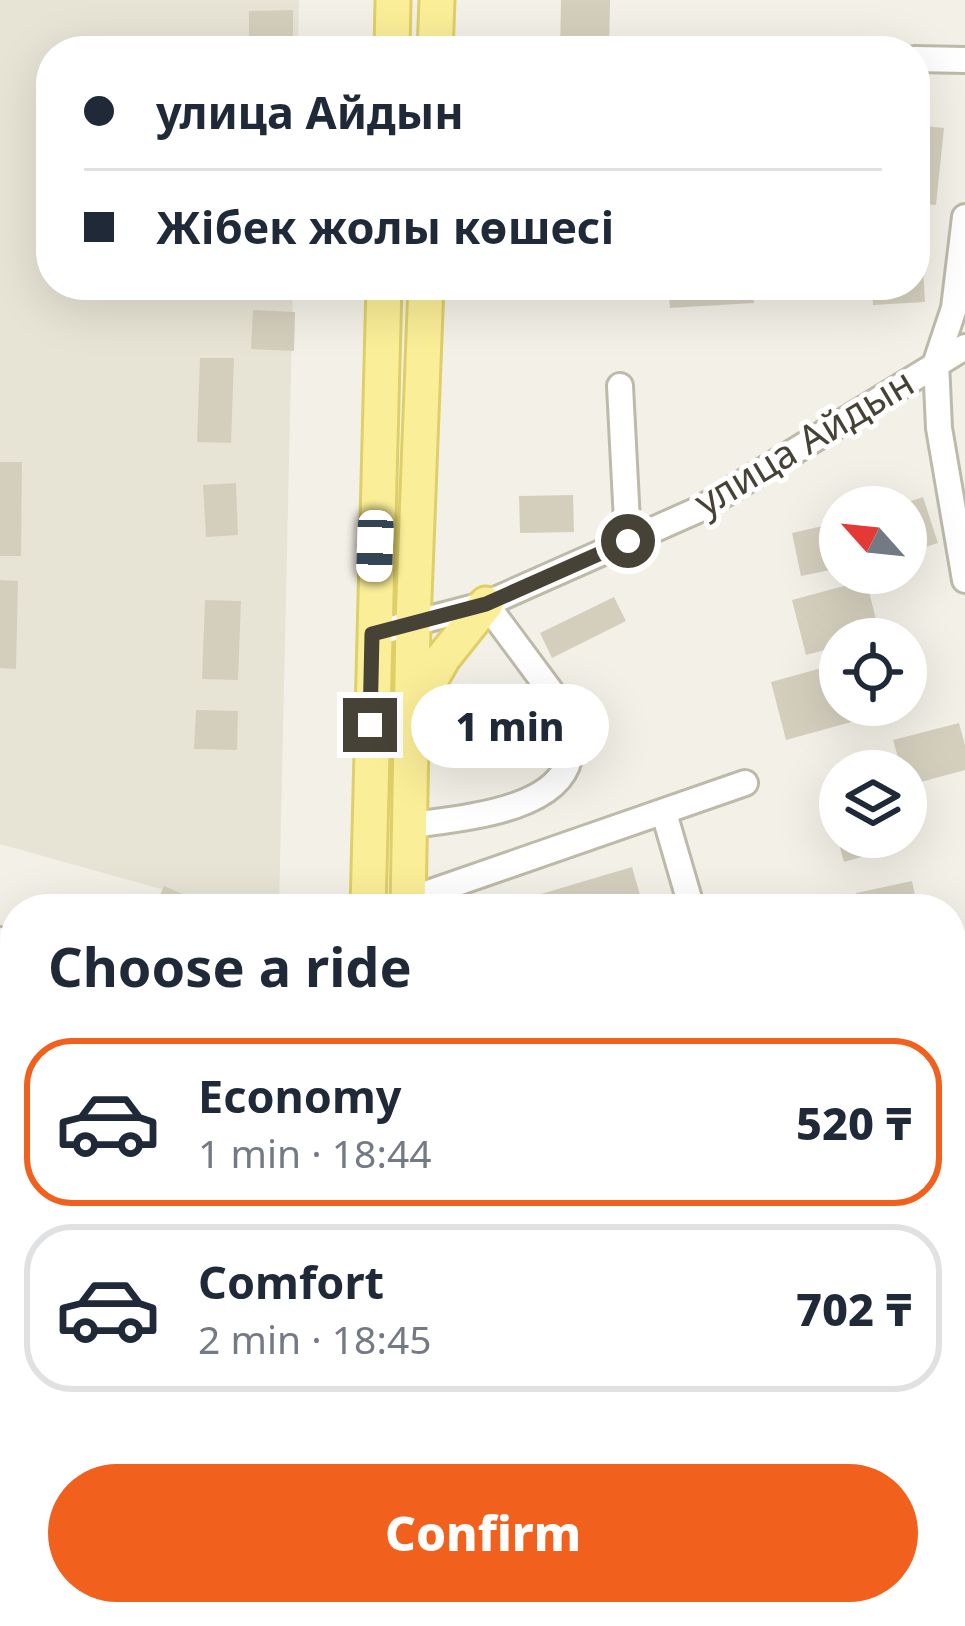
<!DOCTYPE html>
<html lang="en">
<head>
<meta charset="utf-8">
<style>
  :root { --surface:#fff; --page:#f6f6f7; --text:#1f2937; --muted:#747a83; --line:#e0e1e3; --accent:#f2601e }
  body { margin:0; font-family:"Noto Sans",sans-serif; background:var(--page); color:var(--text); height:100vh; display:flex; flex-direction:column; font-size:45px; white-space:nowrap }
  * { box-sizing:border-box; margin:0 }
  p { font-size:39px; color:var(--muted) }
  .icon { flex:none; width:66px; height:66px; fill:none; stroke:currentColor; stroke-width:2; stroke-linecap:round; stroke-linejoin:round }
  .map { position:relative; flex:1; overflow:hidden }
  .panel { position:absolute; left:0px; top:894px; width:966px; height:732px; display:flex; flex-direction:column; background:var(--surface); border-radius:48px 48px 0 0; box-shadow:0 12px 48px #0002 }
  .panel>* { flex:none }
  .banner { position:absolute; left:36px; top:36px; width:894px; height:264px; border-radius:48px; box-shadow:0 12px 48px #0002; display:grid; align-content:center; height:264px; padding:0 48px; background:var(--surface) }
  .needle { width:78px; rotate:297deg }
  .controls { position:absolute; left:819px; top:486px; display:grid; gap:24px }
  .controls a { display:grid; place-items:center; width:108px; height:108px; border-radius:50%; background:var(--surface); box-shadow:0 12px 48px #0002; font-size:60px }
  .end { position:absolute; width:54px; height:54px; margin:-27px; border:15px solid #464236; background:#fff; box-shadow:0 0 0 6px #fff }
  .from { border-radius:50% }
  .bubble { position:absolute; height:84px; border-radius:42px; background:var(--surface); box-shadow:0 12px 48px #0002; font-size:39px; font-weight:800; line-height:84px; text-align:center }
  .car { position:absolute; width:36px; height:72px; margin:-36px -18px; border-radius:15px; box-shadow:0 0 9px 3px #0007; background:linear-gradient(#fff 24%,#345 0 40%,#fff 0 76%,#345 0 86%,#fff 0) }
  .banner b { display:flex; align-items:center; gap:42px; height:114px; font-size:45px }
  .banner b+b { border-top:3px solid var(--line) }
  .banner i { width:30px; height:30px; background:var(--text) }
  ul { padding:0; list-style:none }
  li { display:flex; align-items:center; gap:36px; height:168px; margin:0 24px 18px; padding:0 24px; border:6px solid var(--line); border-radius:48px }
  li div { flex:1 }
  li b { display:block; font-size:45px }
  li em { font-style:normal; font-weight:800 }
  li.on { border-color:var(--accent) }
  li>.icon { width:108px; height:108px; stroke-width:1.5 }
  h2 { padding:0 48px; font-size:54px; line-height:144px }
  .action { display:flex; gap:24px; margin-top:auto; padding:24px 48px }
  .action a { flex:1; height:138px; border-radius:72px; background:var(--accent); color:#fff; font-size:48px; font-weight:800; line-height:138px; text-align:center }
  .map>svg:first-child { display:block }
  .residential { fill:#e7e4d5 }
  .building { fill:#d4cfbd }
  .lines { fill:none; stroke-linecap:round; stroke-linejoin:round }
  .minor-casing { stroke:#bebaaa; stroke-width:30 }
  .major-casing { stroke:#dfcf68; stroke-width:39 }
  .minor { stroke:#fff; stroke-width:24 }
  .major { stroke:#fbee98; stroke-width:33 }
  .route { stroke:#464236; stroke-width:15 }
  .labels { text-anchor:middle; stroke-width:10; stroke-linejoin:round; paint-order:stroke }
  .street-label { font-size:39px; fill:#464236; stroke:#fff }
</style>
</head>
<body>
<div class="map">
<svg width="965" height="1626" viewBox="0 0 965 1626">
  <rect width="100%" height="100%" fill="#f3f1e7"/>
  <path class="residential" d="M 0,0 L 299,0 L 298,51 L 51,51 L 51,285 L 293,285 L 279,909 L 232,909 L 0,844 Z
    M 0,985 L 15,990 L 15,1611 L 305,1611 L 304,1626 L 0,1626 Z
    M 965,1234 L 965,1626 L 512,1626 L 513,1611 L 951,1611 L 951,1240 Z"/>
  <path class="building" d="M 561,0 L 610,0 L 609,51 L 560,51 Z
    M 293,10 L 293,51 L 249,51 L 249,11 Z
    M 915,125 L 944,128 L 936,205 L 915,203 Z
    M 915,249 L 922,249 L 925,302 L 873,305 L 872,285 L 915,285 Z
    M 260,285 L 295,285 L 295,291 L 260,288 Z
    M 668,285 L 753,285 L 754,303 L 670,308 Z
    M 793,285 L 843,285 L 842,300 L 793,299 Z
    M 253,310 L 295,312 L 294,351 L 251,349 Z
    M 200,358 L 234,358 L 231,443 L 197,442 Z
    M 0,462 L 22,462 L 21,556 L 0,556 Z
    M 236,483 L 238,535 L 206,537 L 203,485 Z
    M 573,495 L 574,532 L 520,533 L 519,496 Z
    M 923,497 L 938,543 L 906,553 L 906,507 L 896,506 Z
    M 840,522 L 840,568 L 801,576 L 792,533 Z
    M 0,580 L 18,581 L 16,669 L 0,668 Z
    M 866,580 L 880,635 L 840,639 L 840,646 L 806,655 L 792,600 Z
    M 614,597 L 626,621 L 552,658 L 540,633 Z
    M 205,600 L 241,601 L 238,680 L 202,679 Z
    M 840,663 L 840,705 L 851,705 L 855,721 L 786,740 L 771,682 Z
    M 196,710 L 238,711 L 237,750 L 194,749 Z
    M 959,723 L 965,745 L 965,770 L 906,786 L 906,771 L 902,771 L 893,740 Z
    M 840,808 L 840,837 L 898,837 L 900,846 L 844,862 L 830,811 Z
    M 632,867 L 644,909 L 545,909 L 541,894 Z
    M 912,881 L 918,909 L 859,909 L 856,893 Z
    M 164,886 L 206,904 L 204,909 L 154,909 Z
    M 965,1022 L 965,1076 L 953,1079 L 951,1025 Z
    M 0,1183 L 13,1187 L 1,1229 L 0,1229 Z
    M 0,1320 L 13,1321 L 12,1350 L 0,1349 Z
    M 951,1434 L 965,1441 L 965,1450 L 951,1478 Z
    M 0,1446 L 9,1447 L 3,1490 L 0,1490 Z
    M 222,1611 L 256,1611 L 255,1625 L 222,1624 Z
    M 485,1611 L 524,1611 L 523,1626 L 484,1626 Z
    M 895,1611 L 948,1611 L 940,1626 L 887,1626 Z"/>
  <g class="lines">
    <g class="minor-casing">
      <path id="minor" d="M 915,59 L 965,60
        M 965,217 L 954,308 L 936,362 L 939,428 L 965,580
        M 620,386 L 628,541
        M 372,634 L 486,604 L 700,509 L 965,347
        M 411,726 L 555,696
        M 664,813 L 692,909
        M 409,826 C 455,818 556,813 569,759 C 572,747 571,732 572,720 L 486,604
        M 408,900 L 745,783
        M 410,900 L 459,909
        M 0,940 L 15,945
        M 951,1544 L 965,1552
        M 859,1626 L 865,1611"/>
    </g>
    <g class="major-casing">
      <path id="major" d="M 392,51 L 393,0
        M 435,51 L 437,0
        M 415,708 L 443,658 L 486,604
        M 368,909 L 384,285
        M 408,909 L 413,623 L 426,285
        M 352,1626 L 352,1611
        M 390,1626 L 391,1611"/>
    </g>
    <use href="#minor" class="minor"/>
    <use href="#major" class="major"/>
  </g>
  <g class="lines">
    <path class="route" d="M 370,725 L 372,634 L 486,604 L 628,541"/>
  </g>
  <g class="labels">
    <g class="street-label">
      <text transform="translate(804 442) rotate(-31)" y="14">улица Айдын</text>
    </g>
  </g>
</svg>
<div class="controls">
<a><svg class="needle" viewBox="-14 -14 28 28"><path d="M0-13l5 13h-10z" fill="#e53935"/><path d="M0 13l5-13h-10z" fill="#747a83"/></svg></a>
<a><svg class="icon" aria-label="locate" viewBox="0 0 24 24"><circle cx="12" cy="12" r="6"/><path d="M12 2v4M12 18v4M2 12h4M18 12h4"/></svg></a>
<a><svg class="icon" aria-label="layers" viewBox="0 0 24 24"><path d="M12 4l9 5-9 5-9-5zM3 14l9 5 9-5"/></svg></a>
</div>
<i class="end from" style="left:628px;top:541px"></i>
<i class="end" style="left:370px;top:725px"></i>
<div class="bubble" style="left:411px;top:684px;width:198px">1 min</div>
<i class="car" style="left:375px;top:546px;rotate:182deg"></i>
<div class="banner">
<b><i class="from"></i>улица Айдын</b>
<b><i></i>Жібек жолы көшесі</b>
</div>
<section class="panel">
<h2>Choose a ride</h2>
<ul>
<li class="on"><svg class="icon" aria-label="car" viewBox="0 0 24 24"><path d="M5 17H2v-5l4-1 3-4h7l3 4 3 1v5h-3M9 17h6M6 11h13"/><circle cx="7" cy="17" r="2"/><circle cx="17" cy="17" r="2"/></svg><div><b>Economy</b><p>1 min · 18:44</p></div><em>520 ₸</em></li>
<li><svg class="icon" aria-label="car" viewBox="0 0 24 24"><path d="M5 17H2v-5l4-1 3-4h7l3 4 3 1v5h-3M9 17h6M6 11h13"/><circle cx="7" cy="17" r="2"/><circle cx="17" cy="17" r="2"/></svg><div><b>Comfort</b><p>2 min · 18:45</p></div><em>702 ₸</em></li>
</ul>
<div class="action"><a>Confirm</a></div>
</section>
</div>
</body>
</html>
